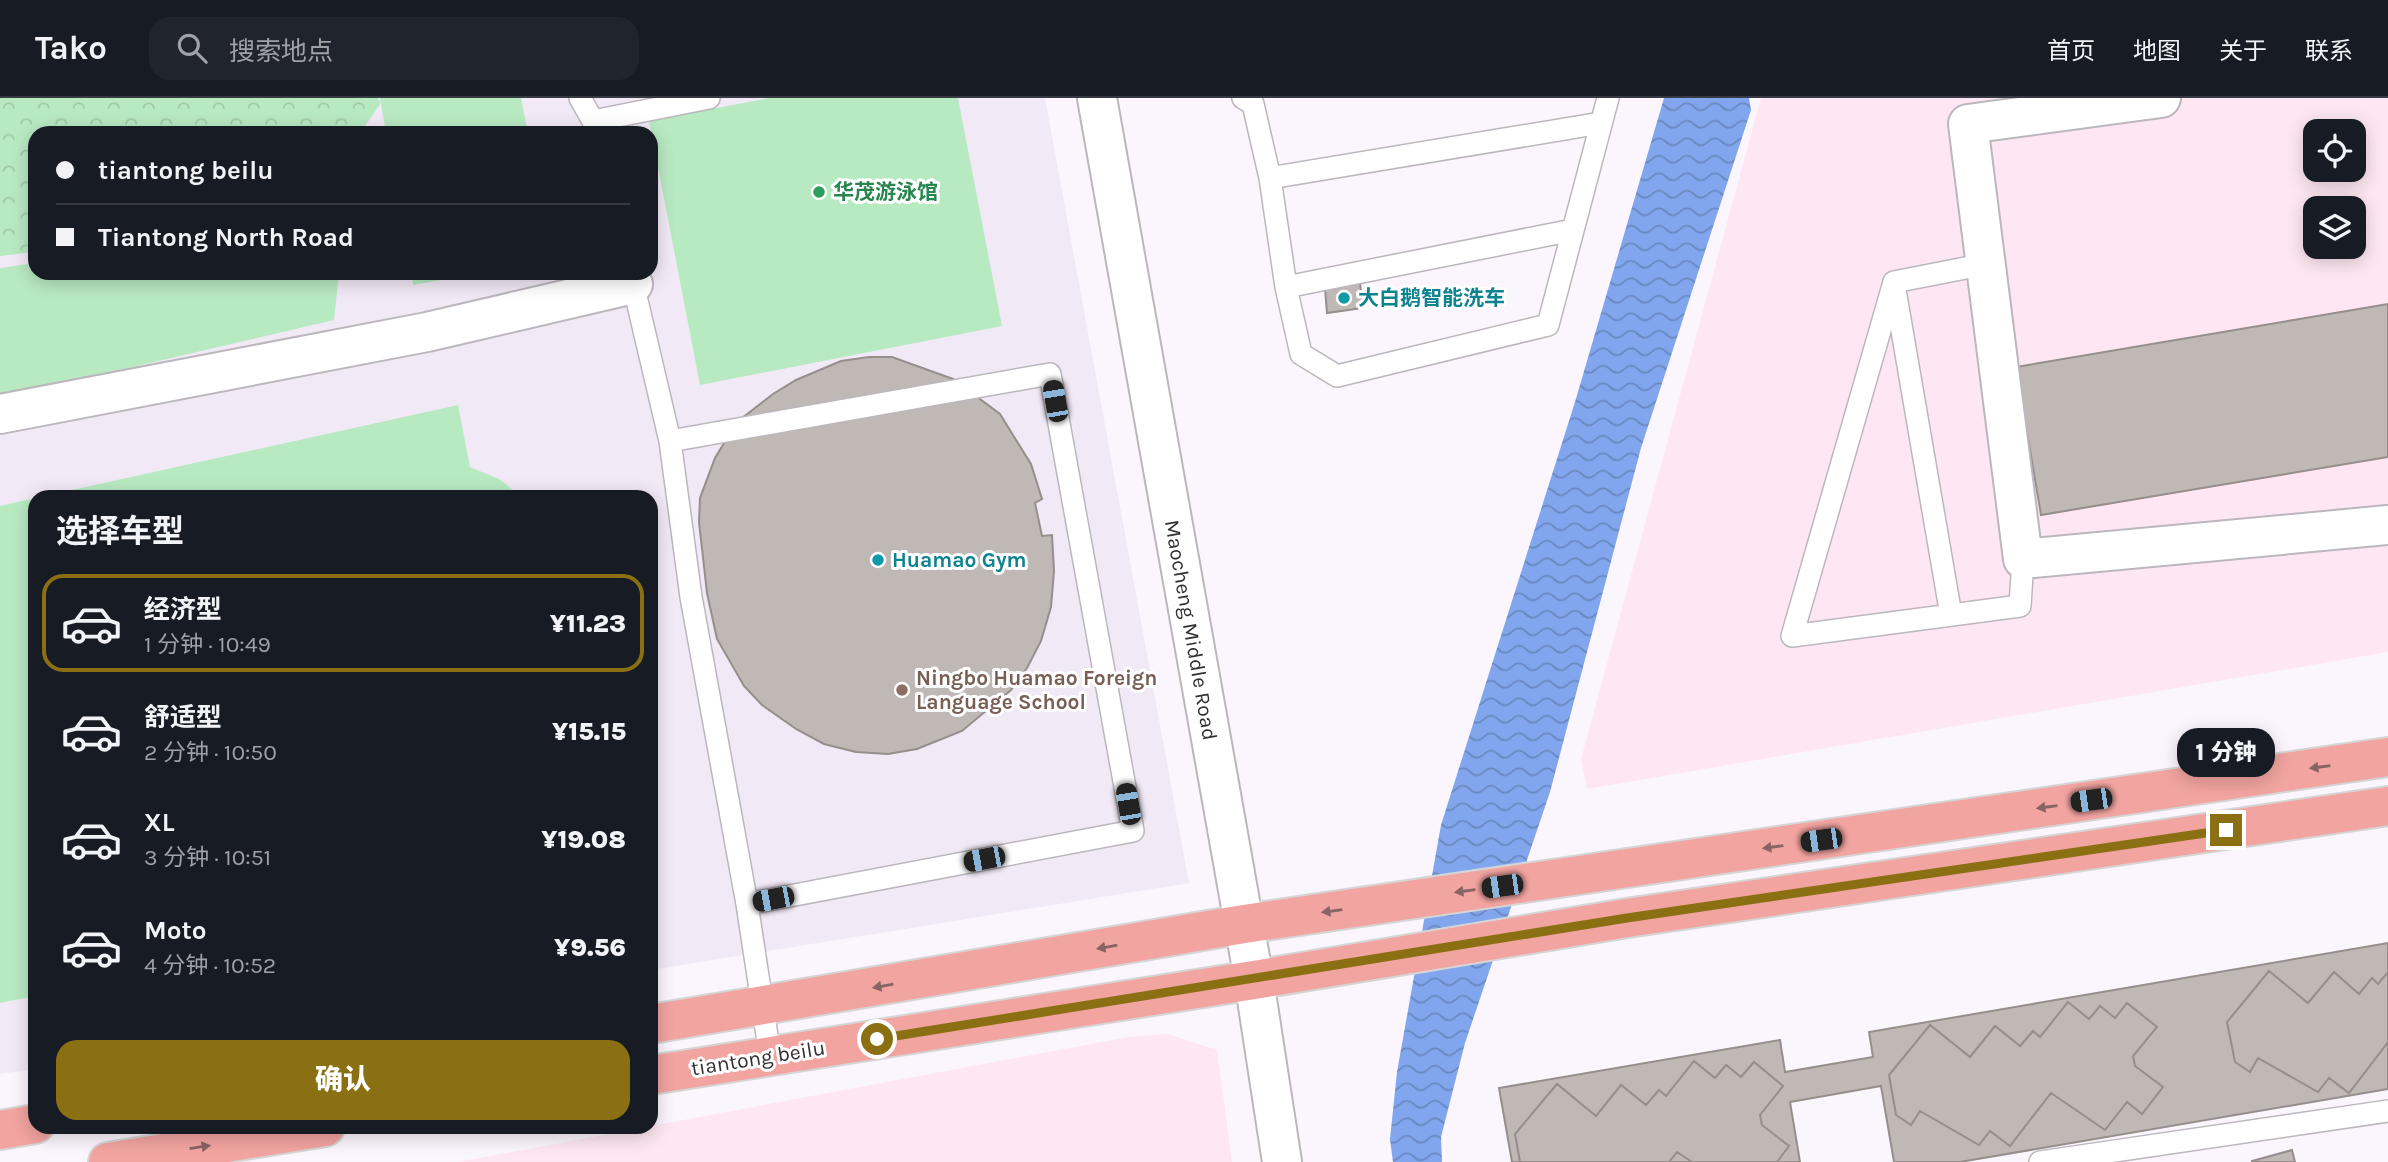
<!DOCTYPE html>
<html lang="zh">
<head>
<meta charset="utf-8">
<style>
  :root { --surface:#171b24; --page:#20242c; --text:#f1f3f6; --muted:#9ea1a6; --line:#363941; --accent:#8a7013 }
  body { margin:0; font-family:Karla,"Noto Sans SC",sans-serif; background:var(--page); color:var(--text); height:100vh; display:flex; flex-direction:column; font-size:26px; white-space:nowrap }
  * { box-sizing:border-box; margin:0 }
  p { font-size:23px; color:var(--muted) }
  .icon { flex:none; width:38px; height:38px; fill:none; stroke:currentColor; stroke-width:2; stroke-linecap:round; stroke-linejoin:round }
  .map { position:relative; flex:1; overflow:hidden }
  .details { position:absolute; left:28px; top:392px; width:630px; height:644px; display:flex; flex-direction:column; background:var(--surface); border-radius:21px; box-shadow:0 4px 18px #0003 }
  .details>* { flex:none }
  .top-card { position:absolute; left:28px; top:28px; width:630px; height:154px; border-radius:21px; box-shadow:0 4px 18px #0003; display:grid; align-content:center; height:154px; padding:0 28px; background:var(--surface) }
  .tools { position:absolute; left:2303px; top:21px; display:grid; gap:14px }
  .tools a { display:grid; place-items:center; width:63px; height:63px; border-radius:14px; background:var(--surface); box-shadow:0 4px 18px #0003; font-size:35px }
  .end { position:absolute; width:32px; height:32px; margin:-16px; border:9px solid #8a7013; background:#fff; box-shadow:0 0 0 4px #fff }
  .from { border-radius:50% }
  .bubble { position:absolute; height:49px; border-radius:21px; background:var(--surface); box-shadow:0 4px 18px #0003; font-size:23px; font-weight:800; line-height:49px; text-align:center }
  .car { position:absolute; width:21px; height:42px; margin:-21px -10px; border-radius:9px; box-shadow:0 0 5px 2px #0007; background:linear-gradient(#222 24%,#8ab4d8 0 40%,#222 0 76%,#8ab4d8 0 86%,#222 0) }
  .top-card b { display:flex; align-items:center; gap:24px; height:66px; font-size:26px }
  .top-card b+b { border-top:2px solid var(--line) }
  .top-card i { width:18px; height:18px; background:var(--text) }
  ul { padding:0; list-style:none }
  li { display:flex; align-items:center; gap:21px; height:98px; margin:0 14px 10px; padding:0 14px; border:4px solid transparent; border-radius:21px }
  li div { flex:1 }
  li b { display:block; font-size:26px }
  li em { font-style:normal; font-weight:800 }
  li.active { border-color:var(--accent) }
  li>.icon { width:63px; height:63px; stroke-width:1.5 }
  h2 { padding:0 28px; font-size:32px; line-height:84px }
  .action { display:flex; gap:14px; margin-top:auto; padding:14px 28px }
  .action a { flex:1; height:80px; border-radius:21px; background:var(--accent); color:#fff; font-size:28px; font-weight:800; line-height:80px; text-align:center }
  header { display:flex; align-items:center; gap:42px; box-sizing:border-box; height:98px; padding:0 35px; background:var(--surface); border-bottom:2px solid var(--line) }
  header strong { font-size:33px }
  nav { display:flex; gap:38px; margin-inline-start:auto; font-size:24px }
  .search { width:490px; height:63px; background:var(--page); display:flex; align-items:center; gap:18px; box-sizing:border-box; padding:0 24px; border-radius:21px; color:var(--muted); font-size:26px }
  .map>svg:first-child { display:block }
  .commercial { fill:#fee7f2; fill-rule:evenodd }
  .built { fill:#f2e9f6; fill-rule:evenodd }
  .grass { fill:#b8eac2 }
  .forest { fill:url(#forest-crowns) }
  .water { fill:url(#water-waves) }
  .building { fill:#c0b8b5; stroke:#968e8b; stroke-width:2 }
  .lines { fill:none; stroke-linecap:round; stroke-linejoin:round }
  .lane-casing { stroke:#bbb7bd; stroke-width:24 }
  .street-casing { stroke:#bbb7bd; stroke-width:42 }
  .secondary-casing { stroke:#bbb7bd; stroke-width:42 }
  .primary-casing { stroke:#d6d5d6; stroke-width:42 }
  .lane { stroke:#fff; stroke-width:21 }
  .street { stroke:#fff; stroke-width:38 }
  .secondary { stroke:#fff; stroke-width:38 }
  .primary { stroke:#f2a4a0; stroke-width:38 }
  .oneway { fill:#886464 }
  .route { stroke:#8a7013; stroke-width:9 }
  .leisure-dot { fill:#2e9e5b; stroke:#fff; stroke-width:2.5 }
  .culture-dot { fill:#0f9aa8; stroke:#fff; stroke-width:2.5 }
  .education-dot { fill:#8d6e63; stroke:#fff; stroke-width:2.5 }
  .labels { text-anchor:middle; stroke-width:6; stroke-linejoin:round; paint-order:stroke }
  .leisure-label { font-size:21px; font-weight:bold; fill:#27864d; stroke:#fff; text-anchor:start }
  .culture-label { font-size:21px; font-weight:bold; fill:#0d838f; stroke:#fff; text-anchor:start }
  .street-label { font-size:21px; fill:#312f32; stroke:#fff }
  .education-label { font-size:21px; font-weight:bold; fill:#785e54; stroke:#fff; text-anchor:start }
</style>
</head>
<body>
<header>
<strong>Tako</strong>
<div class="search"><svg class="icon" aria-label="search" viewBox="0 0 24 24"><circle cx="10" cy="10" r="6"/><path d="M15 15l6 6"/></svg>搜索地点</div>
<nav><a>首页</a><a>地图</a><a>关于</a><a>联系</a></nav>
</header>
<div class="map">
<svg width="2388" height="1064" viewBox="0 0 2388 1064">
  <defs>
    <pattern id="forest-crowns" width="20" height="18" patternUnits="userSpaceOnUse" patternTransform="scale(1.75)"><rect width="20" height="18" fill="#b8eac2"/><path d="M2 6a3 3 0 1 1 6 0M12 15a3 3 0 1 1 6 0" fill="none" stroke="#9fc9a7"/></pattern>
    <pattern id="water-waves" width="16" height="10" patternUnits="userSpaceOnUse" patternTransform="scale(1.75)"><rect width="16" height="10" fill="#81a6ed"/><path d="M0 5q4-4 8 0t8 0" fill="none" stroke="#6a88c1"/></pattern>
  </defs>
  <rect width="100%" height="100%" fill="#fbf6fd"/>
  <path class="commercial" d="M 1761,0 L 2388,0 L 2388,554 L 1587,691 L 1581,661 ZM 2315,33 L 2354,33 L 2354,72 L 2315,72 ZM 2315,110 L 2354,110 L 2354,149 L 2315,149 Z
    M 1168,936 L 1217,952 L 1232,1064 L 458,1064 L 1128,939 Z"/>
  <path class="built" d="M 0,0 L 1045,0 L 1189,785 L 651,872 L 651,399 L 35,399 L 35,971 L 0,976 ZM 35,35 L 651,35 L 651,175 L 35,175 Z"/>
  <path class="grass" d="M 380,0 L 521,0 L 528,35 L 386,35 Z
    M 769,0 L 958,0 L 1002,228 L 700,287 L 649,23 Z
    M 35,165 L 35,175 L 339,175 L 334,222 L 0,300 L 0,170 Z
    M 411,175 L 480,175 L 413,187 Z
    M 458,307 L 470,369 L 499,381 L 522,399 L 40,399 Z
    M 35,400 L 35,898 L 0,905 L 0,408 Z"/>
  <path class="forest" d="M 0,0 L 378,0 L 381,5 L 360,35 L 35,35 L 35,154 L 0,158 Z"/>
  <path class="water" d="M 1664,0 L 1749,0 L 1751,12 L 1641,350 L 1550,694 L 1465,945 L 1441,1039 L 1442,1064 L 1393,1064 L 1390,1041 L 1397,974 L 1441,727 L 1575,304 Z"/>
  <path class="building" d="M 1360,185 L 1363,210 L 1327,215 L 1325,190 Z
    M 2388,206 L 2388,359 L 2041,417 L 2016,269 Z
    M 869,259 L 892,259 L 953,281 L 1000,316 L 1031,366 L 1042,401 L 1035,405 L 1042,438 L 1052,437 L 1054,473 L 1051,509 L 1041,543 L 1027,570 L 1011,592 L 962,633 L 917,651 L 888,656 L 856,654 L 824,646 L 796,631 L 762,607 L 744,588 L 717,541 L 707,495 L 699,424 L 700,400 L 715,360 L 737,324 L 773,296 L 796,282 L 841,263 Z
    M 2388,845 L 2388,991 L 1960,1064 L 1894,1064 L 1881,988 L 1790,1004 L 1800,1064 L 1512,1064 L 1499,990 L 1780,942 L 1785,974 L 1873,959 L 1869,934 Z
    M 2269,873 L 2308,905 L 2334,874 L 2359,896 L 2372,880 L 2378,886 L 2388,874 L 2388,944 L 2349,995 L 2329,980 L 2318,994 L 2258,960 L 2250,974 L 2235,964 L 2227,924 Z
    M 2068,904 L 2089,921 L 2100,908 L 2115,920 L 2127,905 L 2157,929 L 2133,958 L 2135,968 L 2163,989 L 2142,1016 L 2127,1004 L 2105,1032 L 2051,995 L 2010,1048 L 1990,1033 L 1979,1047 L 1920,1013 L 1911,1027 L 1896,1017 L 1889,977 L 1930,927 L 1970,959 L 1995,928 L 2020,948 L 2033,933 L 2040,939 Z
    M 1694,963 L 1715,980 L 1726,967 L 1741,979 L 1754,964 L 1783,988 L 1760,1017 L 1762,1027 L 1789,1048 L 1777,1064 L 1692,1064 L 1677,1054 L 1669,1064 L 1520,1064 L 1515,1036 L 1557,986 L 1596,1018 L 1621,987 L 1646,1007 L 1659,992 L 1666,998 Z
    M 2292,1052 L 2295,1064 L 2252,1064 L 2252,1063 Z"/>
  <g class="lines">
    <g class="lane-casing">
      <path id="lane" d="M 580,0 L 593,23 L 596,35
        M 1243,0 L 1253,6 L 1270,80 L 1286,189 L 1301,256 L 1337,278 L 1548,227 L 1608,0
        M 593,23 L 709,0
        M 1270,80 L 1601,25
        M 1986,166 L 1894,184 L 1792,538 L 2020,508 L 2023,461
        M 631,177 L 670,343 L 691,499 L 747,806 L 770,957
        M 1286,189 L 1573,132
        M 1895,192 L 1951,517
        M 670,343 L 1050,276 L 1133,733 L 747,806
        M 2040,1064 L 2388,1013"/>
    </g>
    <g class="street-casing">
      <path id="street" d="M 2161,0 L 1968,26 L 2023,461 L 2388,427
        M 0,316 L 427,234 L 633,186"/>
    </g>
    <g class="secondary-casing">
      <path id="secondary" d="M 1097,0 L 1254,882 L 1282,1064"/>
    </g>
    <g class="primary-casing">
      <path id="primary" d="M 651,926 L 1244,826 L 2388,659
        M 651,977 L 1254,882 L 1627,820 L 2388,708
        M 0,1032 L 35,1026
        M 108,1064 L 325,1029"/>
    </g>
    <use href="#lane" class="lane"/>
    <use href="#street" class="street"/>
    <use href="#secondary" class="secondary"/>
    <use href="#primary" class="primary"/>
  </g>
  <defs><path id="oneway-solid" d="M-6-.8H1V-3.2L6.5 0L1 3.2V.8H-6Z" transform="scale(1.75)"/></defs>
  <g class="oneway">
    <use href="#oneway-solid" transform="translate(2320 669) rotate(172)"/>
    <use href="#oneway-solid" transform="translate(2047 709) rotate(172)"/>
    <use href="#oneway-solid" transform="translate(1773 749) rotate(172)"/>
    <use href="#oneway-solid" transform="translate(1465 793) rotate(172)"/>
    <use href="#oneway-solid" transform="translate(1332 813) rotate(172)"/>
    <use href="#oneway-solid" transform="translate(1107 849) rotate(170)"/>
    <use href="#oneway-solid" transform="translate(883 888) rotate(170)"/>
    <use href="#oneway-solid" transform="translate(200 1049) rotate(-9)"/>
  </g>
  <g class="lines">
    <path class="route" d="M 877,941 L 1627,820 L 2226,732"/>
  </g>
  <circle class="leisure-dot" cx="819" cy="94" r="7"/>
  <g class="culture-dot">
    <circle cx="1344" cy="200" r="7"/>
    <circle cx="878" cy="462" r="7"/>
  </g>
  <circle class="education-dot" cx="902" cy="592" r="7"/>
  <g class="labels">
    <g class="leisure-label">
      <text x="833" y="101">华茂游泳馆</text>
    </g>
    <g class="culture-label">
      <text x="1358" y="207">大白鹅智能洗车</text>
      <text x="892" y="469">Huamao Gym</text>
    </g>
    <g class="street-label">
      <text transform="translate(1191 532) rotate(80)" y="7">Maocheng Middle Road</text>
      <text transform="translate(758 960) rotate(-9)" y="7">tiantong beilu</text>
    </g>
    <g class="education-label">
      <text x="916" y="587">Ningbo Huamao Foreign<tspan x="916" dy="24">Language School</tspan></text>
    </g>
  </g>
</svg>
<div class="tools">
<a><svg class="icon" aria-label="locate" viewBox="0 0 24 24"><circle cx="12" cy="12" r="6"/><path d="M12 2v4M12 18v4M2 12h4M18 12h4"/></svg></a>
<a><svg class="icon" aria-label="layers" viewBox="0 0 24 24"><path d="M12 4l9 5-9 5-9-5zM3 14l9 5 9-5"/></svg></a>
</div>
<i class="end from" style="left:877px;top:941px"></i>
<i class="end" style="left:2226px;top:732px"></i>
<div class="bubble" style="left:2177px;top:630px;width:98px">1 分钟</div>
<i class="car" style="left:1055px;top:303px;rotate:350deg"></i>
<i class="car" style="left:2091px;top:702px;rotate:262deg"></i>
<i class="car" style="left:1128px;top:706px;rotate:350deg"></i>
<i class="car" style="left:1821px;top:742px;rotate:262deg"></i>
<i class="car" style="left:984px;top:761px;rotate:259deg"></i>
<i class="car" style="left:1502px;top:788px;rotate:262deg"></i>
<i class="car" style="left:773px;top:801px;rotate:259deg"></i>
<div class="top-card">
<b><i class="from"></i>tiantong beilu</b>
<b><i></i>Tiantong North Road</b>
</div>
<section class="details">
<h2>选择车型</h2>
<ul>
<li class="active"><svg class="icon" aria-label="car" viewBox="0 0 24 24"><path d="M5 17H2v-5l4-1 3-4h7l3 4 3 1v5h-3M9 17h6M6 11h13"/><circle cx="7" cy="17" r="2"/><circle cx="17" cy="17" r="2"/></svg><div><b>经济型</b><p>1 分钟 · 10:49</p></div><em>¥11.23</em></li>
<li><svg class="icon" aria-label="car" viewBox="0 0 24 24"><path d="M5 17H2v-5l4-1 3-4h7l3 4 3 1v5h-3M9 17h6M6 11h13"/><circle cx="7" cy="17" r="2"/><circle cx="17" cy="17" r="2"/></svg><div><b>舒适型</b><p>2 分钟 · 10:50</p></div><em>¥15.15</em></li>
<li><svg class="icon" aria-label="car" viewBox="0 0 24 24"><path d="M5 17H2v-5l4-1 3-4h7l3 4 3 1v5h-3M9 17h6M6 11h13"/><circle cx="7" cy="17" r="2"/><circle cx="17" cy="17" r="2"/></svg><div><b>XL</b><p>3 分钟 · 10:51</p></div><em>¥19.08</em></li>
<li><svg class="icon" aria-label="car" viewBox="0 0 24 24"><path d="M5 17H2v-5l4-1 3-4h7l3 4 3 1v5h-3M9 17h6M6 11h13"/><circle cx="7" cy="17" r="2"/><circle cx="17" cy="17" r="2"/></svg><div><b>Moto</b><p>4 分钟 · 10:52</p></div><em>¥9.56</em></li>
</ul>
<div class="action"><a>确认</a></div>
</section>
</div>
</body>
</html>
